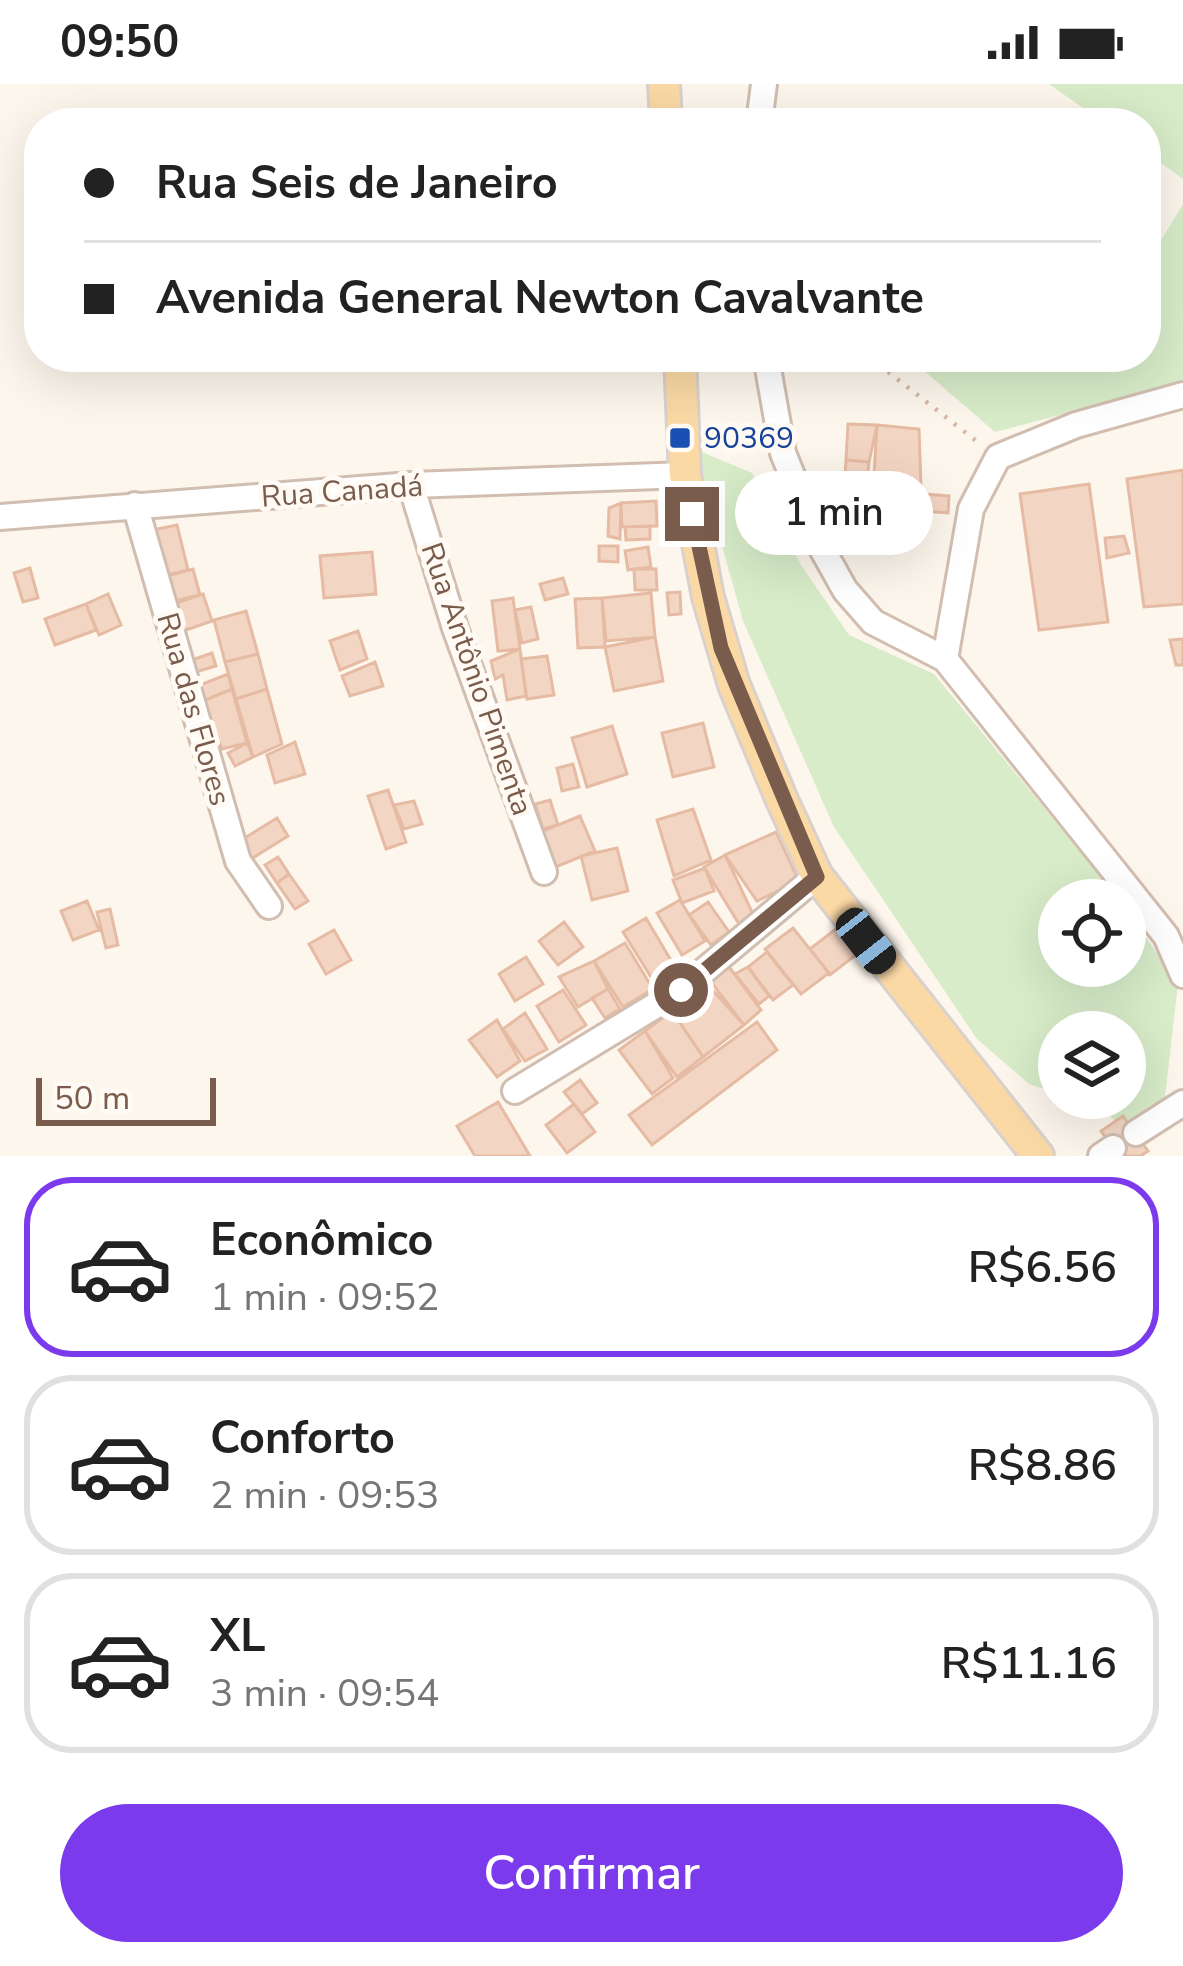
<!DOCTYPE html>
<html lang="pt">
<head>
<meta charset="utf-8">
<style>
  :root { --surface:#fff; --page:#f2f2f2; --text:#222; --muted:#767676; --line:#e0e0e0; --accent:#7c3aed }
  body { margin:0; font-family:"Nunito Sans",sans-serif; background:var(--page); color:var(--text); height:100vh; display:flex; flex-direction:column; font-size:45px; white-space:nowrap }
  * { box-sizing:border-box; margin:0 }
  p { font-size:39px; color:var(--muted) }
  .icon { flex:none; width:66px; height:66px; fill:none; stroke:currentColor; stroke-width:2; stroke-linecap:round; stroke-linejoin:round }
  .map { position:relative; height:1072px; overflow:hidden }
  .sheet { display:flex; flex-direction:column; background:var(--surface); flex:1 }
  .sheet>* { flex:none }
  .guide { position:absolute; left:24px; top:24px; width:1137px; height:264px; border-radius:48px; box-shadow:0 12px 48px #0002; display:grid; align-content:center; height:264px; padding:0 60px; background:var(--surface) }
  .fabs { position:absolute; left:1038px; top:795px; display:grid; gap:24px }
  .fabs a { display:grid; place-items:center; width:108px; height:108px; border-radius:50%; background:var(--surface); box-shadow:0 12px 48px #0002; font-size:60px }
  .scale { position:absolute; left:36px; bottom:30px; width:180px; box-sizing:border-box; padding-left:12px; border:6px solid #7a5c4d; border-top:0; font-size:33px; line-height:42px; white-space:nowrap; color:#7a5c4d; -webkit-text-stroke:9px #fffaf3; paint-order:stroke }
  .end { position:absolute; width:54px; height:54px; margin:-27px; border:15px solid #7a5c4d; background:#fff; box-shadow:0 0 0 6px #fff }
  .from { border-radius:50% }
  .bubble { position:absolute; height:84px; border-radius:42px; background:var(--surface); box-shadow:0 12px 48px #0002; font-size:39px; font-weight:600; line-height:84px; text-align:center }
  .car { position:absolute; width:36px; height:72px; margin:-36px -18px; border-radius:15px; box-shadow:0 0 9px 3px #0007; background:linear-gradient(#222 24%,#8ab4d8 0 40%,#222 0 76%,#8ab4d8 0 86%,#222 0) }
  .guide b { display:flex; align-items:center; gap:42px; height:114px; font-size:45px }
  .guide b+b { border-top:3px solid var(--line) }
  .guide i { width:30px; height:30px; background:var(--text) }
  ul { padding:21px 0 0; list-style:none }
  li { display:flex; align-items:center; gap:36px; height:180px; margin:0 24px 18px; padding:0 36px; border:6px solid var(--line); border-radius:48px }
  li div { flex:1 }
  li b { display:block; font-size:45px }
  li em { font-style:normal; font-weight:600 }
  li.on { border-color:var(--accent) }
  li>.icon { width:108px; height:108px; stroke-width:1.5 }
  .primary-button { display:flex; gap:24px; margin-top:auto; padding:24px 60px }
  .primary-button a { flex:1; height:138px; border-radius:72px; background:var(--accent); color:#fff; font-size:48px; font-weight:600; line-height:138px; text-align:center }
  .status { display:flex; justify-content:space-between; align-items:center; height:84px; padding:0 60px; background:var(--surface); direction:ltr }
  .status svg { height:33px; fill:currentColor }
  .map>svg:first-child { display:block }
  .green { fill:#d8ecc9 }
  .building { fill:#f3d5c3; stroke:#e6bba3; stroke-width:3 }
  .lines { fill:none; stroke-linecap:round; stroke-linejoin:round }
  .minor-casing { stroke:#d1beb0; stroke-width:30 }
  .major-casing { stroke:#dad1cd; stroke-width:36 }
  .path { stroke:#d9b8a5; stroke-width:4.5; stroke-dasharray:3 9; stroke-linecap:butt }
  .minor { stroke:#fff; stroke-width:24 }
  .major { stroke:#fbd9a5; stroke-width:30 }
  .route { stroke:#7a5c4d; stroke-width:15 }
  .transit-dot { fill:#1a4fb4; stroke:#fffaf3; stroke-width:4.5 }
  .labels { text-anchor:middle; stroke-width:10; stroke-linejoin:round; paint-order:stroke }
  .transit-label { font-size:30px; fill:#164399; stroke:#fffaf3; text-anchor:start }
  .street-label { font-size:30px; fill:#7a5c4d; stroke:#fffaf3 }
</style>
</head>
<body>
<div class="status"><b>09:50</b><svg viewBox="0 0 49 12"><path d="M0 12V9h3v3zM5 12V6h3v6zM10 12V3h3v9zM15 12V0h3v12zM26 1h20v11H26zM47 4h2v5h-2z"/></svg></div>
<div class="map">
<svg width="1183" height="1072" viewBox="0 0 1183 1072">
  <rect width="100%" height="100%" fill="#fdf6ec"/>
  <path class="green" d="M 1049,0 L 1183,0 L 1183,95 L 1146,68 L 1146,39 L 1104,39 Z
    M 1183,120 L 1183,299 L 995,348 L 908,273 L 1146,273 L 1146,181 Z
    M 695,365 L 752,389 L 801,481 L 849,551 L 934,590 L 1120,816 L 1059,816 L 1059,882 L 1125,882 L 1125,823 L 1178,900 L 1165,1013 L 1120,1041 L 1101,1024 L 1078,1032 L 1068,1014 L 1125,1014 L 1125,948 L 1059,948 L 1059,1010 L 1029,1000 L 977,955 L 834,743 L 743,537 Z"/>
  <path class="building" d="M 848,340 L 877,341 L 869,378 L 846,376 Z
    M 877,341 L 919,345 L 922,430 L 872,424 Z
    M 846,376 L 869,378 L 864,430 L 843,428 Z
    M 1183,386 L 1183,520 L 1144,523 L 1127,395 Z
    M 1089,400 L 1108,538 L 1039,546 L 1020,410 Z
    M 924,410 L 949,412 L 948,429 L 923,427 Z
    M 656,417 L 657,442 L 622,443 L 621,419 Z
    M 621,419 L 620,455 L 608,452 L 609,424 Z
    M 864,430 L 922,430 L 922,447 L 873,447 Z
    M 177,441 L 188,486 L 163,492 L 153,446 Z
    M 650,442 L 650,455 L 626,456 L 625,443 Z
    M 1124,452 L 1129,469 L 1107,474 L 1105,454 Z
    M 599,462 L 618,462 L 618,478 L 599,477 Z
    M 648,463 L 651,483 L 628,486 L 625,467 Z
    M 372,468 L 376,510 L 324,514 L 320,472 Z
    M 30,484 L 38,514 L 23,518 L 14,489 Z
    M 193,485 L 200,511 L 174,517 L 167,492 Z
    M 634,485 L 656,485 L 657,506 L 635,506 Z
    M 563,494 L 568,510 L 545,516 L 540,500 Z
    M 680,508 L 681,530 L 669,531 L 667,509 Z
    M 651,509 L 655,553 L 606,557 L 602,514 Z
    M 108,510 L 121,541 L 99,551 L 86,520 Z
    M 203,510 L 212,537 L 183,547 L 173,520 Z
    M 513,514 L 520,565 L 498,567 L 492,517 Z
    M 602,514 L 605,563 L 578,564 L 575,515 Z
    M 86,520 L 96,546 L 55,561 L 45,535 Z
    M 531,523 L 538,555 L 522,559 L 515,526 Z
    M 246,527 L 258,570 L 225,578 L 214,536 Z
    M 358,547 L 367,575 L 340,586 L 330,557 Z
    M 655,553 L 663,597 L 614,607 L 605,563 Z
    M 1183,555 L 1183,581 L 1176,581 L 1170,556 Z
    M 520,565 L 526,612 L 507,616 L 503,591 L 495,595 L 491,577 Z
    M 212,569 L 216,582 L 196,588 L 192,576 Z
    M 258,570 L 267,605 L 236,615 L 225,578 Z
    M 547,572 L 554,611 L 527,615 L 521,575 Z
    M 375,578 L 383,602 L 350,612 L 342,592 Z
    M 228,590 L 232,605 L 203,617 L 197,602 Z
    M 232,605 L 247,659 L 222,665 L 203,617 Z
    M 267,605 L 282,660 L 253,673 L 236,615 Z
    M 703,639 L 714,683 L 673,693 L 662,649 Z
    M 612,642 L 627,690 L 587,703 L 572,654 Z
    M 295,658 L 305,690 L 275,699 L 267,671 Z
    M 247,659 L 253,673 L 235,682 L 228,669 Z
    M 573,680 L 579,703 L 562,707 L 557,684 Z
    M 388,706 L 406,758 L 386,765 L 368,712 Z
    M 550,716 L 558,741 L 543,745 L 535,720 Z
    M 414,717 L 422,740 L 404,745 L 394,721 Z
    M 693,725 L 711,776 L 674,792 L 657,736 Z
    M 580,732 L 595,767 L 553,784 L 538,749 Z
    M 277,734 L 288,752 L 251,775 L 240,757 Z
    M 776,748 L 799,797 L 757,817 L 725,771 Z
    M 617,764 L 628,807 L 592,816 L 581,772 Z
    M 725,771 L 754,832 L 739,840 L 704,783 Z
    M 278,773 L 289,790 L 277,799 L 265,781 Z
    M 705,784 L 714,807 L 682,819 L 673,796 Z
    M 289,790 L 308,817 L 295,825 L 277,799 Z
    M 680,816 L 705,857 L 682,871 L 657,829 Z
    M 87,817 L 99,846 L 73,856 L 61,827 Z
    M 708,818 L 729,848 L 711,861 L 689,831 Z
    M 110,825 L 118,861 L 106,864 L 97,828 Z
    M 646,834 L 676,885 L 654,898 L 623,848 Z
    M 564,838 L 583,863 L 558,881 L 539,857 Z
    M 793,844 L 829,889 L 801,910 L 765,865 Z
    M 837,844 L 857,870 L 830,891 L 810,865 Z
    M 334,846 L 351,876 L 326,890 L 309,860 Z
    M 625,859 L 653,905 L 623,923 L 594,877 Z
    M 767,868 L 793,901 L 773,916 L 748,883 Z
    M 526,873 L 543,900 L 515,917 L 499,890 Z
    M 594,877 L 608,905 L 578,923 L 559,893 Z
    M 727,880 L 761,926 L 744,941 L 708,894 Z
    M 748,883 L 769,912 L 759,920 L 735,890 Z
    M 707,900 L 744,941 L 703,973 L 672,927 Z
    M 608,905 L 620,925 L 605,934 L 592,914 Z
    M 563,906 L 586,941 L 559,958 L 537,922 Z
    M 672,927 L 703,973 L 677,993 L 645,947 Z
    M 525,929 L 547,965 L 525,977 L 503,945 Z
    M 497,936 L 520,977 L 497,993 L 469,956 Z
    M 757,938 L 777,966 L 652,1061 L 629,1031 Z
    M 645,947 L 673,994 L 652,1010 L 619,966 Z
    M 580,996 L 597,1019 L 582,1030 L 564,1008 Z
    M 498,1018 L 530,1072 L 475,1072 L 457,1042 Z
    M 574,1020 L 595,1048 L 567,1069 L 546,1041 Z
    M 1123,1032 L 1148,1067 L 1140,1072 L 1119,1072 L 1101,1047 Z"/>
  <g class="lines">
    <g class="minor-casing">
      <path id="minor" d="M 759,39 L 764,0
        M 766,273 L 783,369 L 821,463 L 845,506 L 873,538 L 945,575 L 1166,852 L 1183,891
        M 411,401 L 455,544 L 544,788
        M 135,421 L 238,777 L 269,822
        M 0,433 L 411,401 L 685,391
        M 945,575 L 971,425 L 998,373 L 1076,341 L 1183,311
        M 515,1007 L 681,906 L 817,792
        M 1136,1049 L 1183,1019
        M 1101,1072 L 1113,1064"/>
    </g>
    <g class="major-casing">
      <path id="major" d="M 664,0 L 666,39
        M 680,273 L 685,391 L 708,513 L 734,601 L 781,714 L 817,792 L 1038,1072"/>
    </g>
    <path class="path" d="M 869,273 L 979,359"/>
    <use href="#minor" class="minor"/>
    <use href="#major" class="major"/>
  </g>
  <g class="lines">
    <path class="route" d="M 681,906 L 817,793 L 721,564 L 692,430"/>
  </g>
  <rect class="transit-dot" x="668" y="342" width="24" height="24" rx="6"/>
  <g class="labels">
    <g class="transit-label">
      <text x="704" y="364">90369</text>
    </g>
    <g class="street-label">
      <text transform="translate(342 407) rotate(-4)" y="10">Rua Canadá</text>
      <text transform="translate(477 595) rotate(71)" y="10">Rua Antônio Pimenta</text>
      <text transform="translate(194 625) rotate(74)" y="10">Rua das Flores</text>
    </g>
  </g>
</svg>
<div class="fabs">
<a><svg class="icon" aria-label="locate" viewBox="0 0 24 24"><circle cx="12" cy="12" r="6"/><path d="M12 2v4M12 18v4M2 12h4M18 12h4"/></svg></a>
<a><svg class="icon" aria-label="layers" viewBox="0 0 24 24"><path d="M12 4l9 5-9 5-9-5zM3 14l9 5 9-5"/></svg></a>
</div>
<div class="scale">50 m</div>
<i class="end from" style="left:681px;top:906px"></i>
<i class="end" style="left:692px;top:430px"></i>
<div class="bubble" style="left:735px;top:387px;width:198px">1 min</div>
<i class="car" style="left:866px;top:857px;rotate:142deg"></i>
<div class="guide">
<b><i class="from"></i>Rua Seis de Janeiro</b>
<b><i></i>Avenida General Newton Cavalvante</b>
</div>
</div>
<section class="sheet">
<ul>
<li class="on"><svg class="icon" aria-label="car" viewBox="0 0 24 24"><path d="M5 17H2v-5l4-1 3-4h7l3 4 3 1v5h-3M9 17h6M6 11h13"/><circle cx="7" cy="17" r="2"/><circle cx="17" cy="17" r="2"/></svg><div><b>Econômico</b><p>1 min · 09:52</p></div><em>R$6.56</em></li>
<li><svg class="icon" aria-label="car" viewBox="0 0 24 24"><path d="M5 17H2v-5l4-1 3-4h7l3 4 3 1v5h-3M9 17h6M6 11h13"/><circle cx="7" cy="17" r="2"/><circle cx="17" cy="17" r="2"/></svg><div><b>Conforto</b><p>2 min · 09:53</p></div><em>R$8.86</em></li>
<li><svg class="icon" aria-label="car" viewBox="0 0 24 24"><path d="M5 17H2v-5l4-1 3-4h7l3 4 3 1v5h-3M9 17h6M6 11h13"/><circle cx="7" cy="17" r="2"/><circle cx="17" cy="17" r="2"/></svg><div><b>XL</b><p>3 min · 09:54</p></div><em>R$11.16</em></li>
</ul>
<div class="primary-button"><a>Confirmar</a></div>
</section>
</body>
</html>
